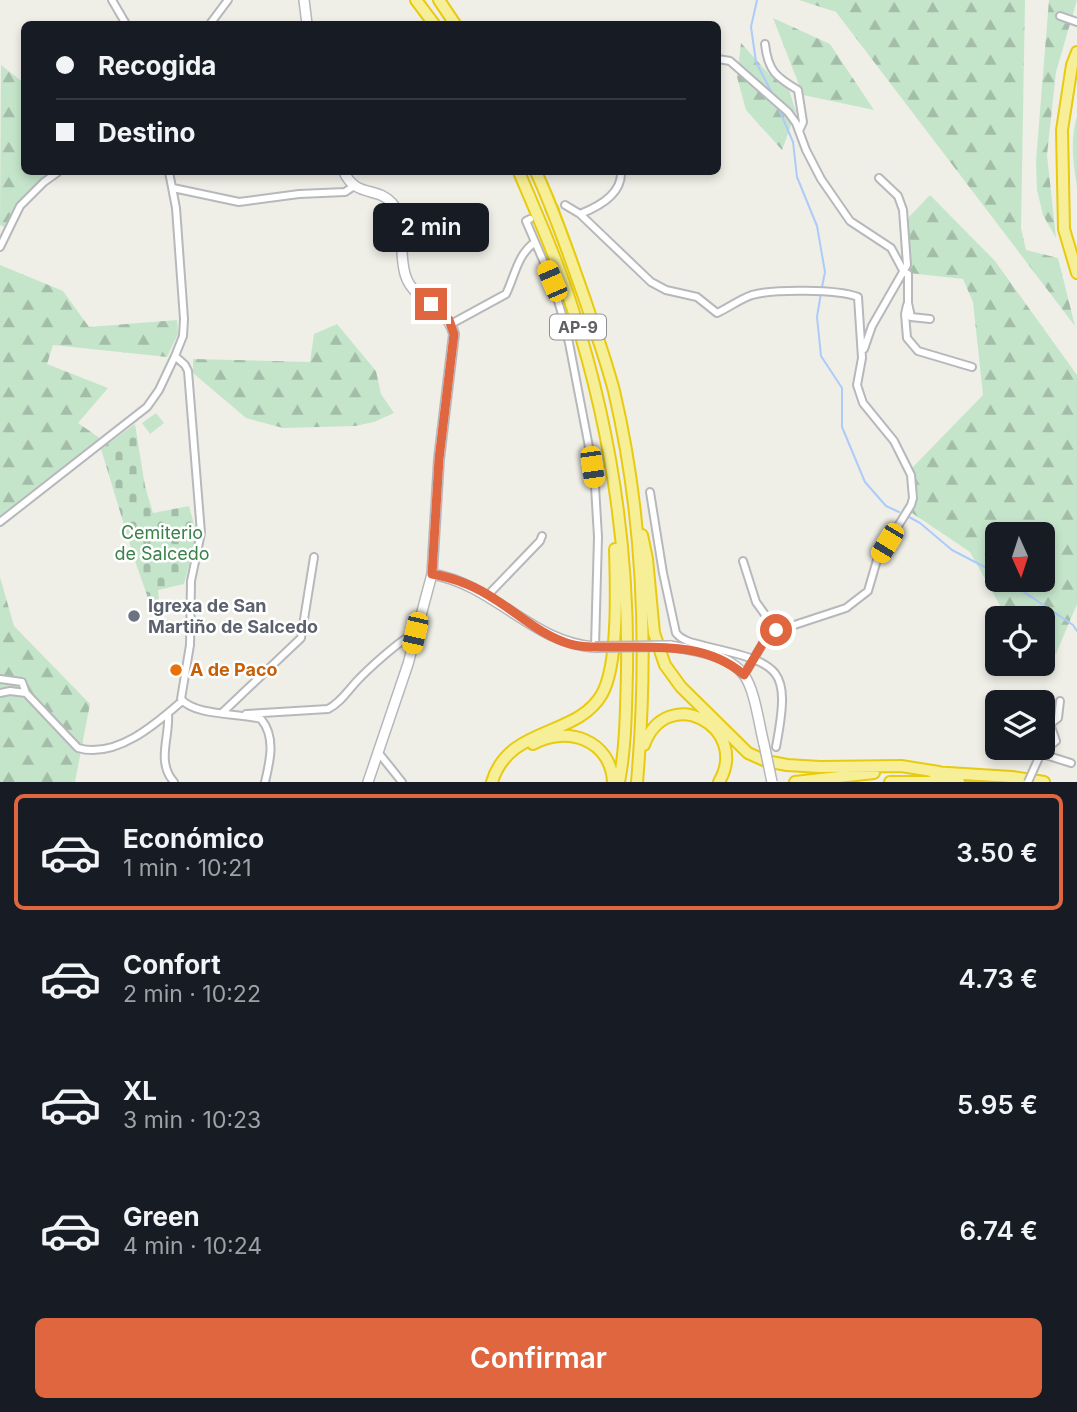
<!DOCTYPE html>
<html lang="es">
<head>
<meta charset="utf-8">
<style>
  :root { --surface:#171b24; --page:#242831; --text:#f1f3f6; --muted:#9ea1a6; --line:#363941; --accent:#df663e }
  body { margin:0; font-family:Inter,sans-serif; background:var(--page); color:var(--text); height:100vh; display:flex; flex-direction:column; font-size:26px; white-space:nowrap }
  * { box-sizing:border-box; margin:0 }
  p { font-size:23px; color:var(--muted) }
  .icon { flex:none; width:38px; height:38px; fill:none; stroke:currentColor; stroke-width:2; stroke-linecap:round; stroke-linejoin:round }
  .map { position:relative; height:782px; overflow:hidden }
  .side { display:flex; flex-direction:column; background:var(--surface); flex:1 }
  .side>* { flex:none }
  .top-card { position:absolute; left:21px; top:21px; width:700px; height:154px; border-radius:10px; box-shadow:0 4px 10px #0003; display:grid; align-content:center; height:154px; padding:0 35px; background:var(--surface) }
  .needle { width:46px; rotate:177deg }
  .tools { position:absolute; left:985px; top:522px; display:grid; gap:14px }
  .tools a { display:grid; place-items:center; width:70px; height:70px; border-radius:10px; background:var(--surface); box-shadow:0 4px 10px #0003; font-size:35px }
  .end { position:absolute; width:32px; height:32px; margin:-16px; border:9px solid #df663e; background:#fff; box-shadow:0 0 0 4px #fff }
  .from { border-radius:50% }
  .bubble { position:absolute; height:49px; border-radius:10px; background:var(--surface); box-shadow:0 4px 10px #0003; font-size:23px; font-weight:600; line-height:49px; text-align:center }
  .car { position:absolute; width:21px; height:42px; margin:-21px -10px; border-radius:9px; box-shadow:0 0 5px 2px #0007; background:linear-gradient(#f5c518 24%,#345 0 40%,#f5c518 0 76%,#345 0 86%,#f5c518 0) }
  .top-card b { display:flex; align-items:center; gap:24px; height:66px; font-size:26px }
  .top-card b+b { border-top:2px solid var(--line) }
  .top-card i { width:18px; height:18px; background:var(--text) }
  ul { padding:12px 0 0; list-style:none }
  li { display:flex; align-items:center; gap:21px; height:116px; margin:0 14px 10px; padding:0 21px; border:4px solid transparent; border-radius:10px }
  li div { flex:1 }
  li b { display:block; font-size:26px }
  li em { font-style:normal; font-weight:600 }
  li.on { border-color:var(--accent) }
  li>.icon { width:63px; height:63px; stroke-width:1.5 }
  .cta { display:flex; gap:14px; margin-top:auto; padding:14px 35px }
  .cta a { flex:1; height:80px; border-radius:10px; background:var(--accent); color:#fff; font-size:28px; font-weight:600; line-height:80px; text-align:center }
  .map>svg:first-child { display:block }
  .green { fill:#c5e5cb }
  .forest { fill:url(#forest-firs); fill-rule:evenodd }
  .cemetery { fill:url(#cemetery-stones) }
  .lines { fill:none; stroke-linecap:round; stroke-linejoin:round }
  .stream { stroke:#adcbfa; stroke-width:2 }
  .street-tunnel { stroke:#cbcbc7; stroke-width:6; stroke-dasharray:6 3; stroke-linecap:butt }
  .street-casing { stroke:#b7b8bc; stroke-width:10 }
  .secondary-casing { stroke:#b5b7bd; stroke-width:12 }
  .highway-casing { stroke:#e8ca0f; stroke-width:14 }
  .street { stroke:#fff; stroke-width:6 }
  .secondary { stroke:#fff; stroke-width:9 }
  .highway { stroke:#f7ef97; stroke-width:10 }
  .street-bridge-casing { stroke:#b7b8bc; stroke-width:10; stroke-linecap:butt }
  .secondary-bridge-casing { stroke:#b5b7bd; stroke-width:12; stroke-linecap:butt }
  .street-bridge { stroke:#fff; stroke-width:6 }
  .secondary-bridge { stroke:#fff; stroke-width:9 }
  .route { stroke:#df663e; stroke-width:9 }
  .worship-dot { fill:#6b7280; stroke:#fff; stroke-width:2.5 }
  .food-dot { fill:#e8710a; stroke:#fff; stroke-width:2.5 }
  .labels { text-anchor:middle; stroke-width:5; stroke-linejoin:round; paint-order:stroke }
  .shield { fill:#fff; stroke:#8e9094; stroke-width:2 }
  .shield-label { font-size:16px; font-weight:bold; fill:#5e6066 }
  .park-label { font-size:18px; fill:#3a814a; stroke:#fff }
  .worship-label { font-size:18px; font-weight:bold; fill:#5b616d; stroke:#fff; text-anchor:start }
  .food-label { font-size:18px; font-weight:bold; fill:#c56008; stroke:#fff; text-anchor:start }
</style>
</head>
<body>
<div class="map">
<svg width="1077" height="782" viewBox="0 0 1077 782">
  <defs>
    <pattern id="forest-firs" width="22" height="20" patternUnits="userSpaceOnUse" patternTransform="scale(1.75)"><rect width="22" height="20" fill="#c5e5cb"/><path d="M5 1l3.5 6h-7zM16 11l3.5 6h-7z" fill="#a3bda9"/></pattern>
    <pattern id="cemetery-stones" width="16" height="16" patternUnits="userSpaceOnUse" patternTransform="scale(1.75)"><rect width="16" height="16" fill="#c5e5cb"/><path d="M2 7V4a2 2 0 0 1 4 0v3zM10 15v-3a2 2 0 0 1 4 0v3z" fill="#a3bda9"/></pattern>
  </defs>
  <rect width="100%" height="100%" fill="#efefe7"/>
  <path class="green" d="M 1077,116 L 1077,187 C 1073,163 1070,139 1077,116 Z
    M 156,413 L 164,423 L 150,434 L 142,423 Z"/>
  <path class="forest" d="M 799,0 L 1025,0 L 1021,228 L 1026,250 L 1058,258 L 1075,326 L 836,12 Z
    M 1049,0 L 1077,0 L 1056,72 L 1047,155 L 1056,238 L 1043,215 L 1037,190 L 1036,161 Z
    M 773,18 L 830,44 L 874,110 L 803,95 Z
    M 741,43 L 769,74 L 789,90 L 796,112 L 782,150 L 746,110 L 737,77 Z
    M 1,65 L 24,83 L 24,172 L 58,172 L 20,206 L 8,229 L 0,225 Z
    M 930,195 L 995,261 L 1077,375 L 1077,604 L 1056,654 L 1043,646 L 1043,618 L 1007,618 L 970,552 L 912,513 L 918,495 L 911,469 L 983,395 L 973,302 L 963,279 L 909,273 L 908,218 ZM 998,534 L 1043,534 L 1043,579 L 998,579 Z
    M 0,265 L 63,291 L 89,327 L 177,320 L 178,334 L 167,357 L 53,345 L 47,364 L 108,388 L 78,423 L 104,441 L 0,519 Z
    M 337,324 L 376,371 L 381,394 L 394,413 L 374,422 L 355,426 L 283,428 L 246,418 L 193,373 L 193,359 L 310,362 L 314,334 Z
    M 0,577 L 14,626 L 90,704 L 75,782 L 0,782 Z"/>
  <path class="cemetery" d="M 135,424 L 145,486 L 153,513 L 189,506 L 197,535 L 184,584 L 158,590 L 159,600 L 149,601 L 135,561 L 101,449 Z"/>
  <g class="lines">
    <path class="stream" d="M 757,0 L 751,27 L 756,62 L 772,93
      M 778,107 L 793,142 L 797,177 L 817,226 L 825,272 L 822,287
      M 821,293 L 817,317 L 821,356 L 842,388 L 842,427 L 865,482 L 886,506 L 899,512
      M 909,517 L 920,523 L 952,550 L 998,574
      M 1005,579 L 1073,625 L 1077,631"/>
    <path class="street-tunnel" d="M 537,216 L 565,205"/>
    <g class="street-casing">
      <path id="street" d="M 112,0 L 126,24
        M 1060,16 L 1077,22
        M 210,24 L 228,0
        M 765,44 C 768,71 776,77 798,90 L 803,122 L 799,131
        M 718,59 L 730,61 L 788,112 L 796,123 L 806,150 L 821,179 L 850,221 L 891,248 L 904,272 L 908,274 L 908,303 L 911,317 L 930,319
        M 169,172 L 176,208 L 184,319 L 183,336 L 175,356 L 185,365 L 188,371 L 201,533 L 191,581 L 190,645 L 181,699 C 195,716 239,713 261,719 C 276,737 270,761 265,782
        M 173,188 L 239,202 L 299,194 L 345,192 L 354,186
        M 565,205 L 580,214 C 598,207 622,194 621,172
        M 580,214 L 651,282 L 666,290 L 697,297 L 717,313 C 728,308 740,299 752,295 C 773,289 838,289 858,297 L 862,358 L 857,385 L 863,403 L 894,441 L 911,475 L 913,498 L 911,505 L 877,560 L 868,591 L 846,608 L 773,632 L 763,643 L 744,675
        M 530,219 L 526,221 L 552,281 L 561,311 L 569,343 L 589,447 L 595,486 L 598,537 L 595,647
        M 0,247 L 20,206 L 44,182 L 58,172
        M 907,305 L 905,314 L 907,338 L 918,351 L 972,367
        M 451,324 L 506,294 C 515,276 517,255 535,242
        M 864,349 L 872,326 L 907,265 L 903,210 L 898,196 L 879,178
        M 650,492 L 663,573 L 676,633 C 683,642 695,643 705,646 C 782,664 791,667 776,747
        M 0,522 L 147,407 L 159,390 L 175,356
        M 743,561 L 756,602 L 776,630
        M 488,595 L 540,541 L 542,536
        M 0,679 L 22,682 L 26,693
        M 0,693 L 10,691 L 26,693 L 78,748 C 116,759 156,724 182,701
        M 222,713 L 301,638 L 314,557
        M 168,714 C 170,737 156,762 174,782
        M 246,714 L 328,709 C 340,703 347,692 356,682 C 368,669 400,640 415,633
        M 378,752 L 402,782
        M 1019,752 L 1036,752 L 1071,763
        M 1041,753 L 1056,741 L 1050,724 L 1058,718 L 1060,701"/>
    </g>
    <g class="secondary-casing">
      <path id="secondary" d="M 304,0 L 307,24
        M 344,172 C 356,198 377,186 392,203 C 406,219 398,257 406,277 C 415,302 447,306 454,334 L 439,459 L 432,574 L 408,664 L 368,782
        M 432,574 C 495,585 532,643 595,647
        M 670,646 C 693,650 729,654 744,675 C 755,690 759,725 764,744"/>
    </g>
    <g class="highway-casing">
      <path id="highway" d="M 416,0 L 434,24
        M 439,0 L 455,24
        M 1077,52 L 1072,65 L 1062,130 L 1064,229 L 1077,273
        M 519,172 C 538,217 558,262 573,310 C 610,426 629,549 627,671 C 626,708 626,746 619,782
        M 536,172 C 555,213 570,257 585,300 C 595,330 606,360 614,391 C 644,518 648,653 637,782
        M 642,535 L 647,559 L 654,633 L 665,665 L 681,687 L 748,753 L 766,761 L 787,765 L 820,767 L 901,766 L 939,772
        M 533,744 C 567,725 611,740 613,782
        M 644,745 C 667,682 751,727 719,782
        M 932,772 L 1012,777 L 1044,782
        M 492,782 C 509,725 577,738 602,694 C 619,664 616,584 615,549
        M 795,782 L 874,773
        M 890,782 L 959,782"/>
    </g>
    <use href="#street" class="street"/>
    <use href="#secondary" class="secondary"/>
    <use href="#highway" class="highway"/>
    <g class="street-bridge-casing">
      <path id="street-bridge" d="M 1028,782 L 1041,753"/>
    </g>
    <g class="secondary-bridge-casing">
      <path id="secondary-bridge" d="M 595,647 L 670,646
        M 764,744 L 772,782"/>
    </g>
    <use href="#street-bridge" class="street-bridge"/>
    <use href="#secondary-bridge" class="secondary-bridge"/>
  </g>
  <g class="lines">
    <path class="route" d="M 431,304 L 449,320 L 454,334 L 439,459 L 432,574 C 455,578 477,587 496,600 C 520,615 542,636 570,644 C 583,648 598,647 612,647 C 658,647 708,643 744,675 L 763,643 L 776,630"/>
  </g>
  <circle class="worship-dot" cx="134" cy="616" r="7"/>
  <circle class="food-dot" cx="176" cy="670" r="7"/>
  <g class="labels">
    <rect class="shield" x="550" y="314.5" width="56" height="25" rx="5"/>
    <g class="shield-label">
      <text x="578" y="333">AP-9</text>
    </g>
    <g class="park-label">
      <text x="162" y="539">Cemiterio<tspan x="162" dy="21">de Salcedo</tspan></text>
    </g>
    <g class="worship-label">
      <text x="148" y="612">Igrexa de San<tspan x="148" dy="21">Martiño de Salcedo</tspan></text>
    </g>
    <g class="food-label">
      <text x="190" y="676">A de Paco</text>
    </g>
  </g>
</svg>
<div class="tools">
<a><svg class="needle" viewBox="-14 -14 28 28"><path d="M0-13l5 13h-10z" fill="#e53935"/><path d="M0 13l5-13h-10z" fill="#9ea1a6"/></svg></a>
<a><svg class="icon" aria-label="locate" viewBox="0 0 24 24"><circle cx="12" cy="12" r="6"/><path d="M12 2v4M12 18v4M2 12h4M18 12h4"/></svg></a>
<a><svg class="icon" aria-label="layers" viewBox="0 0 24 24"><path d="M12 4l9 5-9 5-9-5zM3 14l9 5 9-5"/></svg></a>
</div>
<i class="end from" style="left:776px;top:630px"></i>
<i class="end" style="left:431px;top:304px"></i>
<div class="bubble" style="left:373px;top:203px;width:116px">2 min</div>
<i class="car" style="left:552px;top:281px;rotate:337deg"></i>
<i class="car" style="left:592px;top:467px;rotate:172deg"></i>
<i class="car" style="left:887px;top:543px;rotate:211deg"></i>
<i class="car" style="left:415px;top:633px;rotate:193deg"></i>
<div class="top-card">
<b><i class="from"></i>Recogida</b>
<b><i></i>Destino</b>
</div>
</div>
<section class="side">
<ul>
<li class="on"><svg class="icon" aria-label="car" viewBox="0 0 24 24"><path d="M5 17H2v-5l4-1 3-4h7l3 4 3 1v5h-3M9 17h6M6 11h13"/><circle cx="7" cy="17" r="2"/><circle cx="17" cy="17" r="2"/></svg><div><b>Económico</b><p>1 min · 10:21</p></div><em>3.50 €</em></li>
<li><svg class="icon" aria-label="car" viewBox="0 0 24 24"><path d="M5 17H2v-5l4-1 3-4h7l3 4 3 1v5h-3M9 17h6M6 11h13"/><circle cx="7" cy="17" r="2"/><circle cx="17" cy="17" r="2"/></svg><div><b>Confort</b><p>2 min · 10:22</p></div><em>4.73 €</em></li>
<li><svg class="icon" aria-label="car" viewBox="0 0 24 24"><path d="M5 17H2v-5l4-1 3-4h7l3 4 3 1v5h-3M9 17h6M6 11h13"/><circle cx="7" cy="17" r="2"/><circle cx="17" cy="17" r="2"/></svg><div><b>XL</b><p>3 min · 10:23</p></div><em>5.95 €</em></li>
<li><svg class="icon" aria-label="car" viewBox="0 0 24 24"><path d="M5 17H2v-5l4-1 3-4h7l3 4 3 1v5h-3M9 17h6M6 11h13"/><circle cx="7" cy="17" r="2"/><circle cx="17" cy="17" r="2"/></svg><div><b>Green</b><p>4 min · 10:24</p></div><em>6.74 €</em></li>
</ul>
<div class="cta"><a>Confirmar</a></div>
</section>
</body>
</html>
